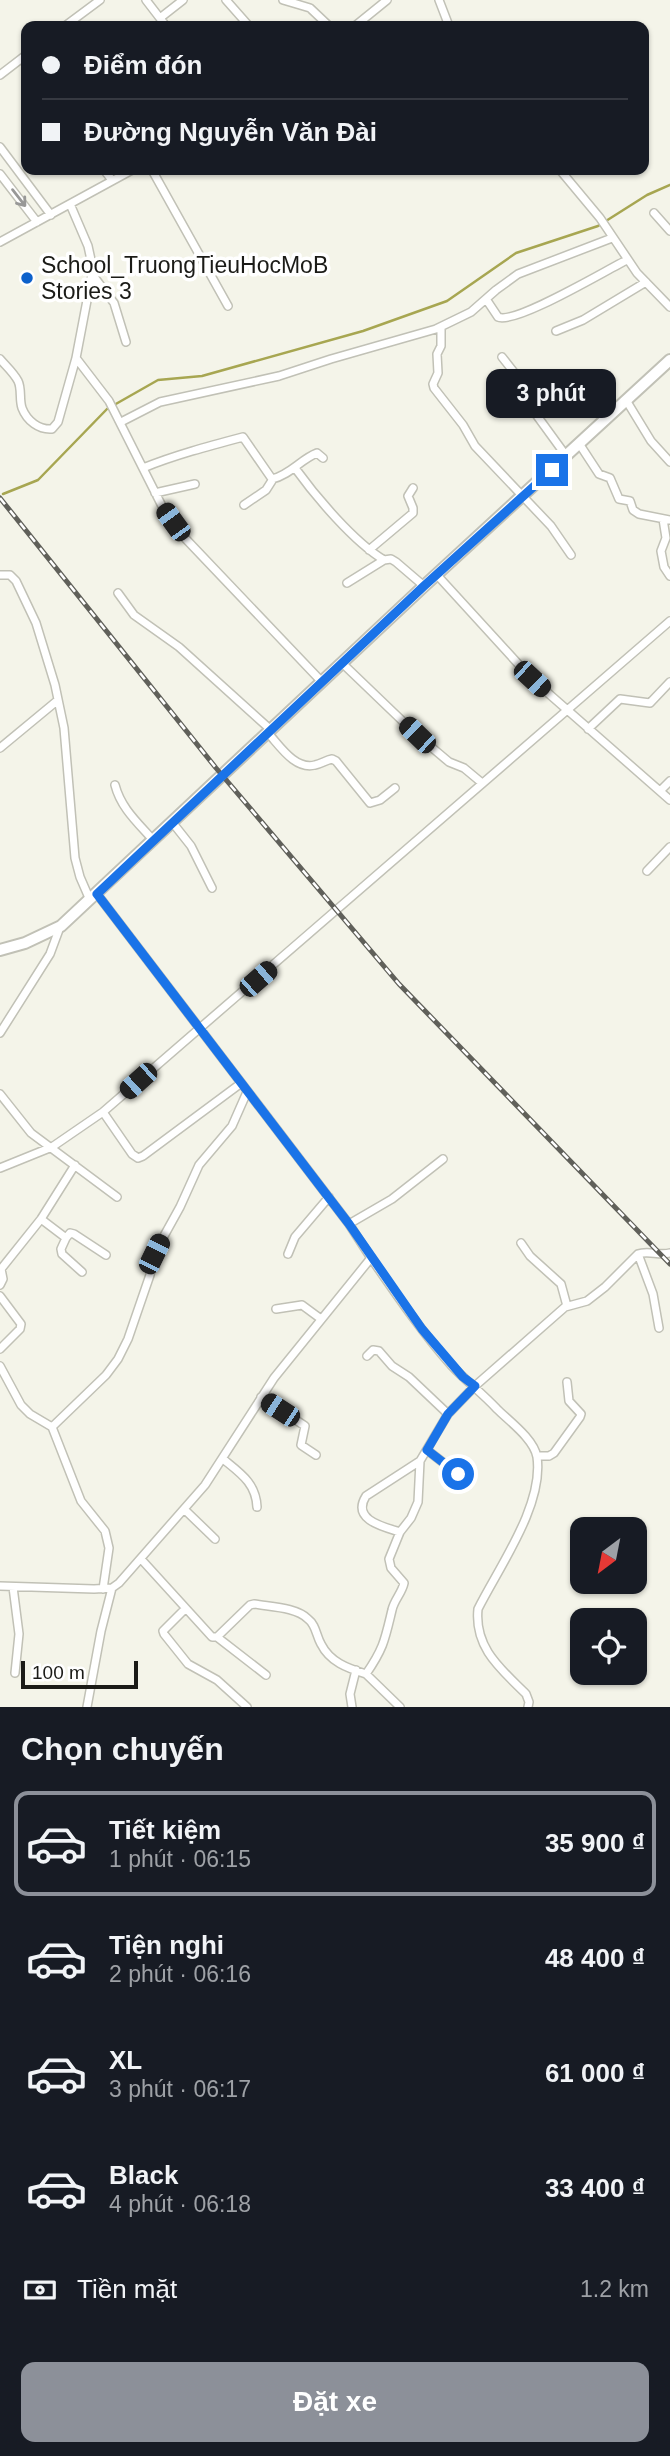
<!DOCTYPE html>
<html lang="vi">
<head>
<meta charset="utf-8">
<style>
  :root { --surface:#171b24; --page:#242831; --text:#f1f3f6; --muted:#9ea1a6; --line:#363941; --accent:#8c9099 }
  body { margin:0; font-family:Arial,sans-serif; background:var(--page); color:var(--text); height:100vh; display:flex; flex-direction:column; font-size:26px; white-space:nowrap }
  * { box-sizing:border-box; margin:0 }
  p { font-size:23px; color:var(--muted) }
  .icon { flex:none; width:38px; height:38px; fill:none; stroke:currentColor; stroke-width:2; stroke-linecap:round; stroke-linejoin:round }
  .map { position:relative; height:1707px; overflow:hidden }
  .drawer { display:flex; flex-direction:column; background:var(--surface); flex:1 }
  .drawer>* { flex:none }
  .top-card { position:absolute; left:21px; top:21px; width:628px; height:154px; border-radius:14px; box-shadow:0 2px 5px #0004; display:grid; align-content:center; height:154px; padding:0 21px; background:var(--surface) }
  .needle { width:46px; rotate:212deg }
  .fabs { position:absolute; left:570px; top:1517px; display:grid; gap:14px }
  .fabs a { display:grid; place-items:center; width:77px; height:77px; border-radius:14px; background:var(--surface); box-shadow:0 2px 5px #0004; font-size:35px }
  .scale { position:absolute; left:21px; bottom:18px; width:117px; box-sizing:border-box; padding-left:7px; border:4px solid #1b1b17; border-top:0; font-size:19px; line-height:24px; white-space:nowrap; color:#1b1b17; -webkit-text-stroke:5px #fff; paint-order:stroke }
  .end { position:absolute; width:32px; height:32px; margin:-16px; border:9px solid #1a73e8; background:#fff; box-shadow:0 0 0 4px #fff }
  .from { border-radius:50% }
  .bubble { position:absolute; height:49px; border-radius:14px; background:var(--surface); box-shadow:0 2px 5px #0004; font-size:23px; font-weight:700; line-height:49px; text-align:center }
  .car { position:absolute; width:21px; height:42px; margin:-21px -10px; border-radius:9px; box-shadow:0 0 5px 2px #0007; background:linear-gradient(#222 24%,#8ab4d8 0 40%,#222 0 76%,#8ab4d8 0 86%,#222 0) }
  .top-card b { display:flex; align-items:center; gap:24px; height:66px; font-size:26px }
  .top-card b+b { border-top:2px solid var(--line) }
  .top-card i { width:18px; height:18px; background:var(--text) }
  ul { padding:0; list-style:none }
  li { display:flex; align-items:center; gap:21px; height:105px; margin:0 14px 10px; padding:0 7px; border:4px solid transparent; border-radius:14px }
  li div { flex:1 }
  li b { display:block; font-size:26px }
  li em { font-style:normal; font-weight:700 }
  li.current { border-color:var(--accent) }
  li>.icon { width:63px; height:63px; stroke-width:1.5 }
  h2 { padding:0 21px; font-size:32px; line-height:84px }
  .pay { display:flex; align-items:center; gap:18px; height:77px; padding:0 21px; font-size:26px }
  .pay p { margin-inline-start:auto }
  .primary-button { display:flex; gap:14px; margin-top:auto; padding:14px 21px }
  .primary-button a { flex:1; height:80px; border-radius:14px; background:var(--accent); color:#fff; font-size:28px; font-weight:700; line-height:80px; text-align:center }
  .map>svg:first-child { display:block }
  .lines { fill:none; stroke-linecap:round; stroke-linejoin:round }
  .stream { stroke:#a7a651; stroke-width:2.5 }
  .street-casing { stroke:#c1c1b6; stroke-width:10 }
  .secondary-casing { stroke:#c1c1b6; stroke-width:14 }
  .street { stroke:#fff; stroke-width:7 }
  .secondary { stroke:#fff; stroke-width:10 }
  .rail-casing { stroke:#60605a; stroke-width:5 }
  .rail { stroke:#fff; stroke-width:2.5; stroke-dasharray:8; stroke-linecap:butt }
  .oneway { stroke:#989897 }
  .route { stroke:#1a73e8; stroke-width:9 }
  .poi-dot { fill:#0d61cb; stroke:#fff; stroke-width:2.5 }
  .labels { text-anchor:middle; stroke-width:7; stroke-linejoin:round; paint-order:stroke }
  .poi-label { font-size:23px; fill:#1b1b17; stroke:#fff; text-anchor:start }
</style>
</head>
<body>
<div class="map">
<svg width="670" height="1707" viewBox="0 0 670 1707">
  <rect width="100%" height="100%" fill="#f4f4e9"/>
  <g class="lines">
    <path class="stream" d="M 3,494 L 38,480 L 107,409 L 158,380 L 202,376 L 363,331 L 447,301 L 516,253 L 598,226 L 647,195 L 670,185"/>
    <g class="street-casing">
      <path id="street" d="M 146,0 L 166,26
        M 226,0 L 249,26
        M 283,0 L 310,8 L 329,26
        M 439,0 L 449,26
        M 160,18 L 183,0
        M 65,26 L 100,0
        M 355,26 L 387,0
        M 0,75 L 26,55
        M 0,147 L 51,215
        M 104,170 L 112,180
        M 152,170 L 228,306
        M 560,170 L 600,218 L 637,273 L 670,307
        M 0,174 L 37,222
        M 70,204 L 88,246 L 93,269 L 76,358 L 109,401 L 163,508 L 183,536 L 322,682
        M 654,213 L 670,231
        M 0,242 L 132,170
        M 92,274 L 114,303 L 126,342
        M 486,299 L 498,317 C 515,325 606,270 627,260
        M 441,327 L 441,346 L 437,354 L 438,373 L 433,384 L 434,388 L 463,425 L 475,446 L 551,526 L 571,555
        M 556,331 L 583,320 L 646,282
        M 502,357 L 524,385 L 516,400 L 524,409 L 535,413 L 567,457
        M 0,359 C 6,366 14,373 18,381 C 22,389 19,399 22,408 C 27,421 39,430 52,429 L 58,422 L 76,358
        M 626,400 L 651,441 L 670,462
        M 121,422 L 160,402 L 279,376 L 331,359 L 436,329 L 471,312 L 496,290 L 518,274 L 612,238
        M 580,445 L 599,474 L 610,478 L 619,499 L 630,501 L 633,510 L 639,514 L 670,520
        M 143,468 C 175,455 209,446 243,437 L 272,479 C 290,475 301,459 317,453 L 323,458
        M 295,468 C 316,497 354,542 384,560 L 391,559 L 396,562 L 424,586
        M 155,493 L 195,484
        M 244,505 L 266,490 L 273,479
        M 663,519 L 666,538 L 661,551 L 664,567 L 670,576
        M 369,550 L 413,513 L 413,508 L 408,496 L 413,488
        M 0,575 L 10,575 L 16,581 L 36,623 L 55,685 L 64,728 L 75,858 L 80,877 L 90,900
        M 437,575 L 532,679 L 670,800
        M 347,583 L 384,560
        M 118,593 L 134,615 L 179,647 L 271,730
        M 342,663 L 417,735 L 449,762 L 464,768 L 482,783
        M 588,729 L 620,699 L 650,703 L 670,682
        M 268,733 C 280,746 295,770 315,765 C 321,764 326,760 332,759 L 336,761 L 370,803 L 380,800 L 395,788
        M 0,748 L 58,700
        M 115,785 C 121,808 137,822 153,840
        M 661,790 L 670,781
        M 172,822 L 191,846 L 212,888
        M 647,871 L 670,847
        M 0,1033 L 50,954 L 60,927
        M 0,1094 L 31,1133 L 117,1197
        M 103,1112 L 132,1154 L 138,1158 L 143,1156 L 240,1084
        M 0,1168 L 52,1147 L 103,1112 L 670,621
        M 41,1219 L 66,1238 L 70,1233 L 74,1234 L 106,1255
        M 349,1224 L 392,1199 L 443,1159
        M 66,1238 L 61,1249 L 62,1254 L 82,1272
        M 521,1243 L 530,1256 L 561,1284 L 567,1306
        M 288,1254 L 295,1237 L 329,1197
        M 638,1254 L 653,1294 L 659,1328
        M 371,1258 C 396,1294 421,1331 451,1365 C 465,1380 482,1393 497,1409 C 509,1421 534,1439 537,1457 C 544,1505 499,1567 478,1609 C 474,1648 501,1669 526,1694 L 529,1702 L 528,1707
        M 0,1285 L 3,1279 L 1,1269 L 41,1219 L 75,1165
        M 0,1296 L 21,1324 L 20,1329 L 0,1349
        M 276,1309 L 302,1305 L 321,1319
        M 367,1356 L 373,1350 L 379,1351 L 392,1366 L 409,1377 L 448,1414
        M 0,1366 L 21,1405 L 30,1414 L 52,1427 L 81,1501 L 105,1531 L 109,1548 L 103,1589
        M 261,1397 L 305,1426 L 301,1445 L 316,1455
        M 52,1427 L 106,1375 L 118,1359 L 128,1339 L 150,1275 L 154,1254 L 180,1207 L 199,1165 L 232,1126 L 247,1092
        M 427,1450 L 458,1474
        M 537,1456 L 549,1456 L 554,1453 L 580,1417 L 581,1414 L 569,1401 L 567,1382
        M 223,1459 C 240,1473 256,1483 257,1507
        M 185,1510 L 215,1539
        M 400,1532 C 384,1527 351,1520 366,1496 L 420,1461
        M 141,1559 L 212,1637 L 217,1637 L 250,1605 L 254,1604 C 270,1607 296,1607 308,1619 C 316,1625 316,1635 321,1644 C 330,1662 347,1668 366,1674
        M 0,1586 L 94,1589 L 112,1588 L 119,1583 L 205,1485 L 274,1378 L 371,1258 L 349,1224 L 97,894
        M 13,1587 L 19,1634 L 15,1673
        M 185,1609 L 163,1631 L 164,1634 L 188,1664 L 217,1680 L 247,1707
        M 217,1637 L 266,1675
        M 87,1707 L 101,1631 L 112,1588
        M 352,1707 L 350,1694 L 356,1670
        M 400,1707 L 366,1674 C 384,1648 385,1639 392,1610 C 394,1600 402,1593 404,1583 L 391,1568 L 389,1559 L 400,1532 L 411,1518 L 418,1502 L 420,1461 L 448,1414 L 475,1386 L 565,1307 L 587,1301 L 605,1287 L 638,1254 C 648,1250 659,1256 670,1253"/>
    </g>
    <g class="secondary-casing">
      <path id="secondary" d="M 0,950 L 25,943 L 61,926 L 424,586 L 670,360"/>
    </g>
    <use href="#street" class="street"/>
    <use href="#secondary" class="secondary"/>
    <g class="rail-casing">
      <path id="rail" d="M 0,498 L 216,768 L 399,984 L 670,1264"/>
    </g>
    <use href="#rail" class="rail"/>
  </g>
  <defs><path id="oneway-shaft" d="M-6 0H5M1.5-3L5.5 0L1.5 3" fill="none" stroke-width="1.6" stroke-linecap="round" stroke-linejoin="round" transform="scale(1.75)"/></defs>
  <use class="oneway" href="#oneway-shaft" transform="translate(19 198) rotate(52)"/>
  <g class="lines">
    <path class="route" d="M 458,1474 L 427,1450 L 448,1414 L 475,1386 L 463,1377 L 422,1329 L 349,1224 L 97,894 L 424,586 L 552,470"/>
  </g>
  <circle class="poi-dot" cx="27" cy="278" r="7"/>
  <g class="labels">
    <g class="poi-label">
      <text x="41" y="273">School_TruongTieuHocMoB<tspan x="41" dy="26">Stories 3</tspan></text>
    </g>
  </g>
</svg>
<div class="fabs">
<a><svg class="needle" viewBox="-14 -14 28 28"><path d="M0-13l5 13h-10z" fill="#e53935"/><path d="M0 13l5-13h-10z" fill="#9ea1a6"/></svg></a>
<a><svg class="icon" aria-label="locate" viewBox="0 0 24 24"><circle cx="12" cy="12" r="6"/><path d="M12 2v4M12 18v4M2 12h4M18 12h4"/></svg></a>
</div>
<div class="scale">100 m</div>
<i class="end from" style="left:458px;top:1474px"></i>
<i class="end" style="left:552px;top:470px"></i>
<div class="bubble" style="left:486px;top:369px;width:130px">3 phút</div>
<i class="car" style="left:173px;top:522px;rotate:324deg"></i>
<i class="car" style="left:532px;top:679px;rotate:133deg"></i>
<i class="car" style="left:417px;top:735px;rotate:314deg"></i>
<i class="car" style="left:258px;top:979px;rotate:49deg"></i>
<i class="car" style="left:138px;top:1081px;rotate:228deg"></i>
<i class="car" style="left:154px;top:1254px;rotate:26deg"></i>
<i class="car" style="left:280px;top:1410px;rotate:303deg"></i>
<div class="top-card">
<b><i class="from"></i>Điểm đón</b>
<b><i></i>Đường Nguyễn Văn Đài</b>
</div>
</div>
<section class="drawer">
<h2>Chọn chuyến</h2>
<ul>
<li class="current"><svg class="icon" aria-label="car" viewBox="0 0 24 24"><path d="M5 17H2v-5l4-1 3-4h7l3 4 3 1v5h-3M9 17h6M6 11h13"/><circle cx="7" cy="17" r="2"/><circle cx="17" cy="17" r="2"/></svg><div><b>Tiết kiệm</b><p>1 phút · 06:15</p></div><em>35 900 ₫</em></li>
<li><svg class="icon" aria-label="car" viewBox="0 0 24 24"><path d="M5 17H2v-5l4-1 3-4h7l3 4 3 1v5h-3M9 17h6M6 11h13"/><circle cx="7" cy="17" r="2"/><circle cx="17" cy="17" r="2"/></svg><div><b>Tiện nghi</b><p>2 phút · 06:16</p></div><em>48 400 ₫</em></li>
<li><svg class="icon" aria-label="car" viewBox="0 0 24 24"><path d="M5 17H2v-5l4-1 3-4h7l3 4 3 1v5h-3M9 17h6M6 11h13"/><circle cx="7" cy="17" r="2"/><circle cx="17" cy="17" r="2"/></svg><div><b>XL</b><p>3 phút · 06:17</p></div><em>61 000 ₫</em></li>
<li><svg class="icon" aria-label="car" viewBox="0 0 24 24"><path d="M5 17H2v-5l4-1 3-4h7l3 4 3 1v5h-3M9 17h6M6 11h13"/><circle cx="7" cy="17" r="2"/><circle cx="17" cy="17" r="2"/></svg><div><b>Black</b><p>4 phút · 06:18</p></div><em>33 400 ₫</em></li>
</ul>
<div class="pay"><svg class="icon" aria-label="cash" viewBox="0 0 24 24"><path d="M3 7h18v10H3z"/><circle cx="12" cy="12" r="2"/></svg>Tiền mặt<p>1.2 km</p></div>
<div class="primary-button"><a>Đặt xe</a></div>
</section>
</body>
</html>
